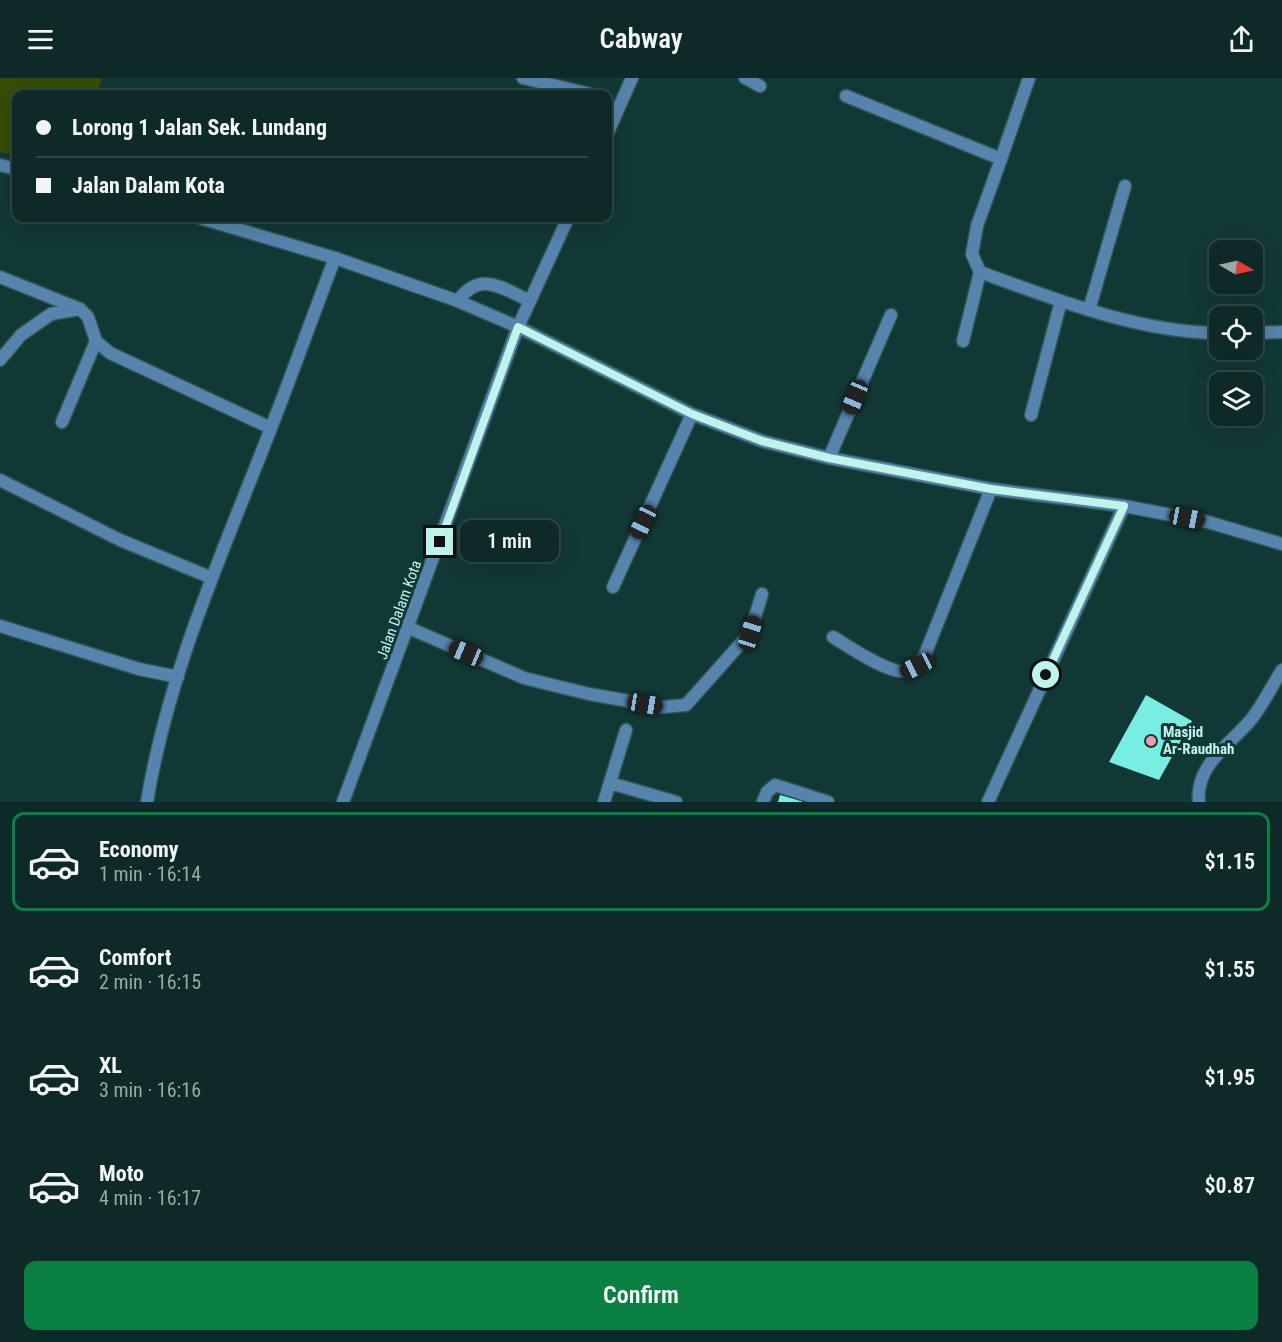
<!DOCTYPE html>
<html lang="en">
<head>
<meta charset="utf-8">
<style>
  :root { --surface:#0e2a28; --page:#1c3634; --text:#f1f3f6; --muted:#9ba7a8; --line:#2e4645; --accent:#0b8043 }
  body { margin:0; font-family:"Roboto Condensed",sans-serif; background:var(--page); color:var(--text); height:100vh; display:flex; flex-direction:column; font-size:22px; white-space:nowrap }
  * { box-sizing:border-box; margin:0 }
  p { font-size:20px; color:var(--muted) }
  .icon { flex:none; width:33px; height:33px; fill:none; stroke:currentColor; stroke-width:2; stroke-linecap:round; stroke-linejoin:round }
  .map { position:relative; height:724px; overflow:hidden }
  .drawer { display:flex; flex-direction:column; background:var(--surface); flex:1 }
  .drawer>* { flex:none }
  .banner { position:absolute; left:12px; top:12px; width:600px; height:132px; border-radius:12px; box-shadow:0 6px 24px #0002,0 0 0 2px var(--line); display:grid; align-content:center; height:132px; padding:0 24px; background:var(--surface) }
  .needle { width:39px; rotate:99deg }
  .fabs { position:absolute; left:1209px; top:162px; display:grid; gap:12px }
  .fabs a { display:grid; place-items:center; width:54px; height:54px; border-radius:12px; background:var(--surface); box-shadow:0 6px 24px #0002,0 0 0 2px var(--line); font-size:30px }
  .end { position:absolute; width:27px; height:27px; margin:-14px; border:8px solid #bff4ed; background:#111; box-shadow:0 0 0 3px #111 }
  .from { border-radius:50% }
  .bubble { position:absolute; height:42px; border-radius:12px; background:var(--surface); box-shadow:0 6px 24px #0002,0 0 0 2px var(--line); font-size:20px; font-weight:600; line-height:42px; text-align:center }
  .car { position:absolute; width:18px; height:36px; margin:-18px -9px; border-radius:8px; box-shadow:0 0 4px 2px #0007; background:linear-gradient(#222 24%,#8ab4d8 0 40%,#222 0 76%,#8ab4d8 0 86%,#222 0) }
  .banner b { display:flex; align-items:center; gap:21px; height:57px; font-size:22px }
  .banner b+b { border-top:2px solid var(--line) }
  .banner i { width:15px; height:15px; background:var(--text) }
  ul { padding:10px 0 0; list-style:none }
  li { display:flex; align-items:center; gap:18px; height:99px; margin:0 12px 9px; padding:0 12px; border:3px solid transparent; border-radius:12px }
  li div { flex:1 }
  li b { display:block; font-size:22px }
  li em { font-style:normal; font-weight:600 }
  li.on { border-color:var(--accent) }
  li>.icon { width:54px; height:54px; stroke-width:1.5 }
  .cta { display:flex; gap:12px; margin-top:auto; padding:12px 24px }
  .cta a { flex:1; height:69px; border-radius:12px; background:var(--accent); color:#fff; font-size:24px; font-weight:600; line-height:69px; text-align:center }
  header { display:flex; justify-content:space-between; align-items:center; height:78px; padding:0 24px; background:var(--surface); font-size:27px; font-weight:600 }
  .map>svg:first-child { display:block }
  .green { fill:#374c07 }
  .building { fill:#78eee2 }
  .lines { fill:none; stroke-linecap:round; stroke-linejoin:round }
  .service-casing { stroke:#2e5652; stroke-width:15 }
  .minor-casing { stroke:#2e5652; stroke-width:15 }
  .service { stroke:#5684ad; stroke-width:12 }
  .minor { stroke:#5684ad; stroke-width:12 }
  .route { stroke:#bff4ed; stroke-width:8 }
  .poi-dot { fill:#f29aac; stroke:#123835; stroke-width:2 }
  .labels { text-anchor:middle; stroke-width:6; stroke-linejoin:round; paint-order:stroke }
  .street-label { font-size:15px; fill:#bff4ed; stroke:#123835 }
  .poi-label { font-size:15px; font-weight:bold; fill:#bff4ed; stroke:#123835; text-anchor:start }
</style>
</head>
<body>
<header><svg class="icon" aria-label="menu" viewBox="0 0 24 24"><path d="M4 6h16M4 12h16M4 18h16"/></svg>Cabway<svg class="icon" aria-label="share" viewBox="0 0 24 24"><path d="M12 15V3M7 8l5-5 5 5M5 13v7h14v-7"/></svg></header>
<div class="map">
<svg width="1282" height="724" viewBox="0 0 1282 724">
  <rect width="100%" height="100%" fill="#123835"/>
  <path class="green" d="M 0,0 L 102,0 L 97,16 L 16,16 L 16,78 L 0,74 Z"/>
  <path class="building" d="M 1146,617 L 1192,643 L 1159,702 L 1109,684 Z
    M 780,717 L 802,723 L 802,724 L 778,724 Z"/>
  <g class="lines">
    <g class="service-casing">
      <path id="service" d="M 745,0 L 760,8
        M 1001,81 L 1029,0
        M 458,223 C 480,192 502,210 530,223
        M 1089,232 L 1125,108
        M 963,263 L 980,194
        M 0,282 L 21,257 L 51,236 L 80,231
        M 1031,337 L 1061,223
        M 833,559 C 848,568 890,597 906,593 C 914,592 919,585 924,579 L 991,411
        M 610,705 L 676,724
        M 604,724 L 626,652
        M 763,724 L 767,714 L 775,707 L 828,724"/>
    </g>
    <g class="minor-casing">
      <path id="minor" d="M 523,0 L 590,16
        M 846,18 L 1001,81 L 977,148 L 972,176 L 980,194 C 1053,221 1141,255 1220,255
        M 608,54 L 632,0
        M 0,87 L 16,91
        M 200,140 L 335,180 L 458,223 L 518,249 L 692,336 L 762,363 L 829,380 L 991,411 L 1124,428 L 1208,444 L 1282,466
        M 0,199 L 80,231 L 88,239 L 96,263 L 110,275 L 271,350
        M 1252,255 L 1282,254
        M 62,344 L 96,263
        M 829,380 L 891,237
        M 0,402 L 120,462 L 212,500
        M 613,509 L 692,336
        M 0,548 L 139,591 L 178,599
        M 409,550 L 524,600 L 589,616 L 663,629 L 686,627 L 750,555 L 762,516
        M 147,724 C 168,594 224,472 271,350 C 293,294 313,237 335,180
        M 343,724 L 518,249 L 568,140
        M 988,724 L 1124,428
        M 1199,724 C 1195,688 1228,668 1249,644 C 1262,629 1271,609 1282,592"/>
    </g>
    <use href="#service" class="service"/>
    <use href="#minor" class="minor"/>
  </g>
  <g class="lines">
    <path class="route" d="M 440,464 L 518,249 L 692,336 L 762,363 L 829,380 L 991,411 L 1124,428 L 1046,597"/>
  </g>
  <circle class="poi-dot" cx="1151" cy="663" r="6"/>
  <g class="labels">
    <g class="street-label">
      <text transform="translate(399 532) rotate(-70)" y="5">Jalan Dalam Kota</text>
    </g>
    <g class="poi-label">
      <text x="1163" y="659">Masjid<tspan x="1163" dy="17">Ar-Raudhah</tspan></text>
    </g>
  </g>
</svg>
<div class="fabs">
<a><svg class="needle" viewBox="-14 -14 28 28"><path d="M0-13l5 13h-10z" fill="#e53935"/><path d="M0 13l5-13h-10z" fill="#9ba7a8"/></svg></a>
<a><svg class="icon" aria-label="locate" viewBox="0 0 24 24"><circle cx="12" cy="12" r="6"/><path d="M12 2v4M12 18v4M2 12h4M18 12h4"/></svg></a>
<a><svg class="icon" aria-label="layers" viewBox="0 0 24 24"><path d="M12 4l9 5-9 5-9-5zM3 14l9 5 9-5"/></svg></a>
</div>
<i class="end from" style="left:1046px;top:597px"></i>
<i class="end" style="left:440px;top:464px"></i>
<div class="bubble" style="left:460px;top:442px;width:99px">1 min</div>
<i class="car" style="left:855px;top:319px;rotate:203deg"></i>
<i class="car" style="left:1187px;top:440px;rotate:101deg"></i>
<i class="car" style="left:643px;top:444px;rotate:205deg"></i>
<i class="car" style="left:750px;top:555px;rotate:17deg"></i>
<i class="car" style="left:466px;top:575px;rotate:293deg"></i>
<i class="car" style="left:917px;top:588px;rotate:243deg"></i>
<i class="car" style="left:645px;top:626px;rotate:100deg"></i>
<div class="banner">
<b><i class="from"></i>Lorong 1 Jalan Sek. Lundang</b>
<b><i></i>Jalan Dalam Kota</b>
</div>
</div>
<section class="drawer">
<ul>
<li class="on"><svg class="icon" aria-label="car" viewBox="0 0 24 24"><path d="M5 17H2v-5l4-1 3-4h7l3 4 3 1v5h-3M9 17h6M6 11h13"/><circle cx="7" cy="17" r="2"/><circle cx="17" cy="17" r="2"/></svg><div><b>Economy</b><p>1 min · 16:14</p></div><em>$1.15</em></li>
<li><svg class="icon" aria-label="car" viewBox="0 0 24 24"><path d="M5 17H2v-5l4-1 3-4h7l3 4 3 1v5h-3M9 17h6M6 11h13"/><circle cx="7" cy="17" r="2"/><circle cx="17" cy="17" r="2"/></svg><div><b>Comfort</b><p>2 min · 16:15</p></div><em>$1.55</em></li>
<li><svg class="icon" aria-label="car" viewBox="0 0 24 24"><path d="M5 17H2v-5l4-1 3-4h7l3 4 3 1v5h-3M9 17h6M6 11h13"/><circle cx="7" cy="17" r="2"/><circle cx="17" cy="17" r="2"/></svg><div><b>XL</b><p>3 min · 16:16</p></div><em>$1.95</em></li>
<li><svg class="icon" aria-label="car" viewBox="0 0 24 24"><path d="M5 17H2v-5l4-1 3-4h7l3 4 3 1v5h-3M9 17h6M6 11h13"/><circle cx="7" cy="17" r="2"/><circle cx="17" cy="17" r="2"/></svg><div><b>Moto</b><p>4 min · 16:17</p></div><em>$0.87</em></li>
</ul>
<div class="cta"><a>Confirm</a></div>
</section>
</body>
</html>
